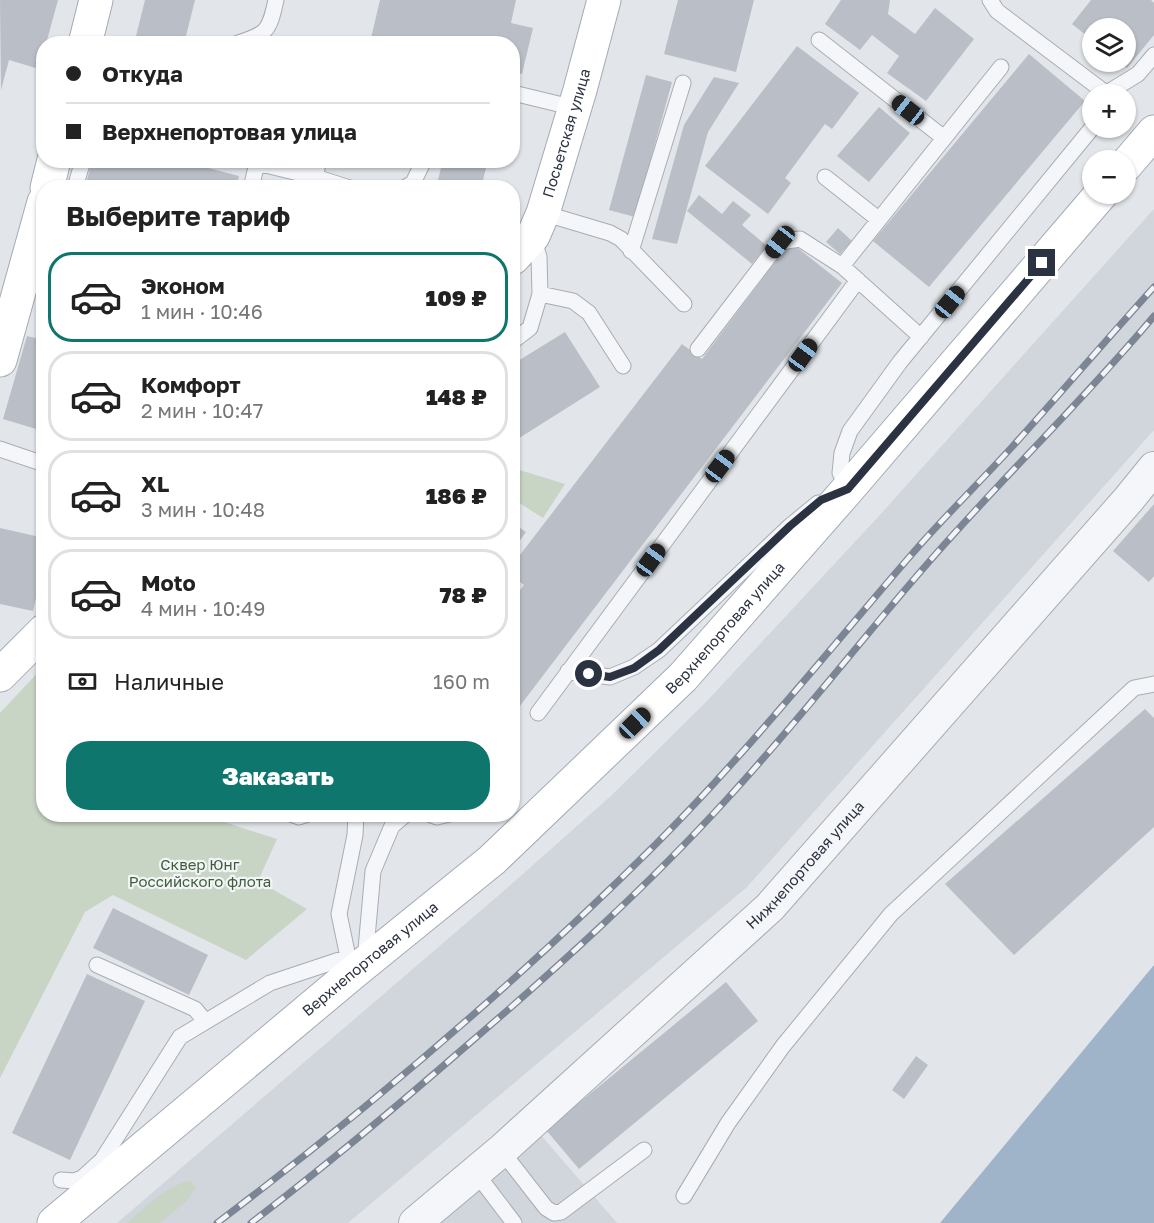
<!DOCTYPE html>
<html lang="ru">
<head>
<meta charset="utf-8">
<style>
  :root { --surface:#fff; --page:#f2f2f2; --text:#222; --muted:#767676; --line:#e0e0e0; --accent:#0f766e }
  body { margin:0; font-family:"Golos Text",sans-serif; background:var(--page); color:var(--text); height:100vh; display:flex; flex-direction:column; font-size:22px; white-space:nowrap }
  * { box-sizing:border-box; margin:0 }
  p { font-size:20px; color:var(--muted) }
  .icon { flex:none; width:33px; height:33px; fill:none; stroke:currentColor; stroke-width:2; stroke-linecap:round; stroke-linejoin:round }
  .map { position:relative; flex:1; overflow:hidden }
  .side { position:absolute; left:36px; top:180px; width:484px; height:642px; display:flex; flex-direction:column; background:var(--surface); border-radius:24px; box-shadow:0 2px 4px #0004 }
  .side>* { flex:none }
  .banner { position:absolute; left:36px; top:36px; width:484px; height:132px; border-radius:24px; box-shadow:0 2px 4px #0004; display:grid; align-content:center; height:132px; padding:0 30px; background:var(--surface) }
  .controls { position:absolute; left:1082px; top:18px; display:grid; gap:12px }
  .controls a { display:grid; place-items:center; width:54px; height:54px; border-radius:50%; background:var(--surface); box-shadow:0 2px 4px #0004; font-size:30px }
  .end { position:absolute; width:27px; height:27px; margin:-14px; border:8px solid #2b3342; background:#fff; box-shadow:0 0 0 3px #fff }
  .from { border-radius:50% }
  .car { position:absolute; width:18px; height:36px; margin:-18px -9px; border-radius:8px; box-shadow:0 0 4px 2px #0007; background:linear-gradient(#222 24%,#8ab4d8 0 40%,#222 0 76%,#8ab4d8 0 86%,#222 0) }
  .banner b { display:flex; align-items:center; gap:21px; height:57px; font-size:22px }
  .banner b+b { border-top:2px solid var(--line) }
  .banner i { width:15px; height:15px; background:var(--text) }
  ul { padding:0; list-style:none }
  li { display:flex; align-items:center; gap:18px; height:90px; margin:0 12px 9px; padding:0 18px; border:3px solid var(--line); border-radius:24px }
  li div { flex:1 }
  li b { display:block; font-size:22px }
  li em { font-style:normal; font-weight:800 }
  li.selected { border-color:var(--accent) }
  li>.icon { width:54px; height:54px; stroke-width:1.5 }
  h2 { padding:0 30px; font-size:27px; line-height:72px }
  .pay { display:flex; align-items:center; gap:15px; height:66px; padding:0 30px; font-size:22px }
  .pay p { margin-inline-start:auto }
  .primary-button { display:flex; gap:12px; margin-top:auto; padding:12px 30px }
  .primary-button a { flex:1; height:69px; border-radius:24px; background:var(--accent); color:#fff; font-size:24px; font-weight:800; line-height:69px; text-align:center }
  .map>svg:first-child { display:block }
  .built { fill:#d1d5dc }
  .green { fill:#c8d4c4 }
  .water { fill:#9fb3c9 }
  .building { fill:#babfc7 }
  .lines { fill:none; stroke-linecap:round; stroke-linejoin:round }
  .service-casing { stroke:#a7adb4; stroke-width:17 }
  .minor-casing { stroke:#a7adb4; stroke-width:34 }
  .primary-casing { stroke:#a2aab6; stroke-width:35 }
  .service { stroke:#f5f6f9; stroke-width:15 }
  .minor { stroke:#f5f6f9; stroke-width:32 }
  .primary { stroke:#fff; stroke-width:33 }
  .rail-casing { stroke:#7c8594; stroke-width:7 }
  .rail { stroke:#f2f4f8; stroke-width:4.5; stroke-dasharray:14; stroke-linecap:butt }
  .route { stroke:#2b3342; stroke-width:8 }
  .labels { text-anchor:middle; stroke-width:4.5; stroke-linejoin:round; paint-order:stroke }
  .street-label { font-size:15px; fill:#2b3342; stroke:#f2f4f8 }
  .park-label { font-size:15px; fill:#3f5e38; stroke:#f2f4f8 }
</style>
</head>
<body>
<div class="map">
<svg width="1154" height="1223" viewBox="0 0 1154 1223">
  <rect width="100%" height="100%" fill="#e2e6ea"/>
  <path class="built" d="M 1154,209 L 1154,430 L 747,887 L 348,1223 L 117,1223 L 506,889 L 612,795 L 707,701 L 879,516 Z
    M 539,1133 L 617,1223 L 429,1223 Z"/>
  <path class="green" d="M 513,468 L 565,484 L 543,518 L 513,499 Z
    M 43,667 L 44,814 L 202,815 L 277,839 L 258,881 L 307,909 L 246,960 L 113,895 L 85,912 L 0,1078 L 0,713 Z
    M 190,1181 L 196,1187 L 187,1201 L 160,1223 L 127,1223 C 146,1207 165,1186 190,1181 Z"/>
  <path class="water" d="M 1154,965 L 1154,1223 L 940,1223 Z"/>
  <path class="building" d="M 0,0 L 58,0 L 46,44 L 44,44 L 39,69 L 9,60 L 1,90 Z
    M 145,0 L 195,0 L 184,44 L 134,44 Z
    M 380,0 L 516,0 L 511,23 L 533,28 L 522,74 L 513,72 L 513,44 L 392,44 L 371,38 Z
    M 678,0 L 754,0 L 736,72 L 664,54 Z
    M 841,0 L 890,0 L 888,14 L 915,34 L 935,8 L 974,39 L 926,101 L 887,73 L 899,56 L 872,35 L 860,50 L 825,24 Z
    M 1091,0 L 1151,0 L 1154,3 L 1154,35 L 1127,68 L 1119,62 L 1125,62 L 1125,28 L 1092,28 L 1092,40 L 1072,24 Z
    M 797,46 L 859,93 L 832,129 L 825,124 L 785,178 L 791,183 L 768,214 L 705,166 Z
    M 1029,54 L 1085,101 L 929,287 L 873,241 Z
    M 646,75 L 672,82 L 635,217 L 609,210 Z
    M 714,77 L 739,83 L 708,132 L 677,244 L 652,239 L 684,125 Z
    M 879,107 L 910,133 L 869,182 L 837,156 Z
    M 92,160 L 177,160 L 239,176 L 236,188 L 103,188 L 86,184 Z
    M 443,160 L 488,160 L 481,188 L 436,188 Z
    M 699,195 L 722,214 L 733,201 L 751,215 L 742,225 L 767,246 L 752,264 L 687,211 Z
    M 838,228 L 852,241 L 840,254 L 826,242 Z
    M 790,242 L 842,283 L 513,715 L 513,599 L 524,585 L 513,577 L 513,564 L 682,344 L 702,359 Z
    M 565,332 L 600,387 L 513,442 L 513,364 Z
    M 27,336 L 44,340 L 44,405 L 36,429 L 3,419 Z
    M 1154,504 L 1154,576 L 1149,582 L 1113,551 Z
    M 513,523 L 526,532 L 513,550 Z
    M 43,527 L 44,563 L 33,611 L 0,604 L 0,528 L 40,537 Z
    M 1145,709 L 1154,718 L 1154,827 L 1014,955 L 945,884 Z
    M 113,908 L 208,955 L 189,995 L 93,948 Z
    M 87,974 L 145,1001 L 70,1160 L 12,1133 Z
    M 726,982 L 758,1021 L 579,1169 L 546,1130 Z
    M 916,1056 L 928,1065 L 904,1099 L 892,1090 Z"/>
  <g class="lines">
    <g class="service-casing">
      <path id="service" d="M 990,0 L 997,11 L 1107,94
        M 819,40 L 944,138
        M 235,44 C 267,34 269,32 276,0
        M 513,93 L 575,108
        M 1107,93 L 1138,74 L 1154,55
        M 249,160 L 257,163 L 251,188
        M 257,163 L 315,177 L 350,188
        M 315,177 L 319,160
        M 825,177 L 878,219
        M 75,188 L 83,160
        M 404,188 L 413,183 L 424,160
        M 543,213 L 610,233 L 621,239 L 684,304
        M 631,251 L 683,83
        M 842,266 L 1001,67
        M 540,294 L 573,301 L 589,313 L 623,366
        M 513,341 L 530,328 L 540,294 L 539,257 L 533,237
        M 698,349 L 780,242 L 800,239 L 842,266 L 921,337
        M 0,449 L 44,464
        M 848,489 L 840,473 L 842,453 L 850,431 L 900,362 L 1092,128
        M 568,671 L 610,677 L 634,667 L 659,650 L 790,526 L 818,503
        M 538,713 L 858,280
        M 291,814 L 299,817 L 308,814
        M 429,814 L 437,817 L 449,814
        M 365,960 L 373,871 L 392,826 L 406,814
        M 97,965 L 195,1009 L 205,1021
        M 352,965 L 348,957 L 339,914 L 355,835 L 356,814
        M 502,1150 L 511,1163 L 546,1208 L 554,1213 L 561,1212 L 644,1150
        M 476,1173 L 514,1223
        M 61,1180 L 74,1181 L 82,1178 L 102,1160 L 180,1037 L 270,983 L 348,957
        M 684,1196 L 728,1123 L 783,1046 L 891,914 L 1134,688 L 1154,684"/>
    </g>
    <g class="minor-casing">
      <g id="minor">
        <path id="s1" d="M 415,1223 L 502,1150 L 770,907 L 1128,500 L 1154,468"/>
      </g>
    </g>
    <g class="primary-casing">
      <g id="primary">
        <path d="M 85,44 L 96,0"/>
        <path d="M 1125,166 L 1154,132"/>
        <path d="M 47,188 L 54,160"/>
        <path id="s2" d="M 513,258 L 533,236 L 543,213 L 580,90 L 604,0"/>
        <path d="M 0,360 L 44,202"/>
        <path d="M 0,675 L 44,631"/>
        <path id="s3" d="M 54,1223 L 355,971 L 492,860 L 683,677 L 848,489 L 1101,194"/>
      </g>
    </g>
    <use href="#service" class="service"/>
    <use href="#minor" class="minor"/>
    <use href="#primary" class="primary"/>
    <g class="rail-casing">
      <path id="rail" d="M 217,1223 C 371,1107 519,980 656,844 C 747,753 828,651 912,554 C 944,517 979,483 1012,447 C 1060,394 1106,340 1154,287
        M 251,1223 C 324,1167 395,1108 465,1047 C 556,969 646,888 727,799 C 797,723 860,641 928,563 C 1001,479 1082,402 1154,316"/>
    </g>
    <use href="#rail" class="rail"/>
  </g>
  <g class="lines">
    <path class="route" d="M 589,674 L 610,677 L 634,668 L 659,650 L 790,526 L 821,500 L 848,489 L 1042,263"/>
  </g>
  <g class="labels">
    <g class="street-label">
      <text dy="5" stroke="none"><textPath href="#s2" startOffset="138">Посьетская улица</textPath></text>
      <text dy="5" stroke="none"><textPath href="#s3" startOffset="898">Верхнепортовая улица</textPath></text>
      <text dy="5" stroke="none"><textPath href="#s1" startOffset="530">Нижнепортовая улица</textPath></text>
      <text dy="5" stroke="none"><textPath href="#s3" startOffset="412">Верхнепортовая улица</textPath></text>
    </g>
    <g class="park-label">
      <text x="200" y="870">Сквер Юнг<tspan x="200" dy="17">Российского флота</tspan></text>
    </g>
  </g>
</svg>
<div class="controls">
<a><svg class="icon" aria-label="layers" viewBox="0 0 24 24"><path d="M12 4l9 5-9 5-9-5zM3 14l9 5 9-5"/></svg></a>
<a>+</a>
<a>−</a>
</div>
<i class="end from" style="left:589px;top:674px"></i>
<i class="end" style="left:1042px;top:263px"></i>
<i class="car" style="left:908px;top:110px;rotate:308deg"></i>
<i class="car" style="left:780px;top:242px;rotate:218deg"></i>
<i class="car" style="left:950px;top:302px;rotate:39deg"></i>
<i class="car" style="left:803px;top:355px;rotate:36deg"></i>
<i class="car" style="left:720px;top:466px;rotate:37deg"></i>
<i class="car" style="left:651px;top:560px;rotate:36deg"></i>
<i class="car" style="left:635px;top:723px;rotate:46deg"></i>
<div class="banner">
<b><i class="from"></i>Откуда</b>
<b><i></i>Верхнепортовая улица</b>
</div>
<section class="side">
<h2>Выберите тариф</h2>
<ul>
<li class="selected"><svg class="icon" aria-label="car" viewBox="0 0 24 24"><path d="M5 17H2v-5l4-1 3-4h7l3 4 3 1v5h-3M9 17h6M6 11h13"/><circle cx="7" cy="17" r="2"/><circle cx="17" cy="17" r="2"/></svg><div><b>Эконом</b><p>1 мин · 10:46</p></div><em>109 ₽</em></li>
<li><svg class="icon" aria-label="car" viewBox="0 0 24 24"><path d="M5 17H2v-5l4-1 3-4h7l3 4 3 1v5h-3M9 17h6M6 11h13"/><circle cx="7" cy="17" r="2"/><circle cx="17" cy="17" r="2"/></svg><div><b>Комфорт</b><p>2 мин · 10:47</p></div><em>148 ₽</em></li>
<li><svg class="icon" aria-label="car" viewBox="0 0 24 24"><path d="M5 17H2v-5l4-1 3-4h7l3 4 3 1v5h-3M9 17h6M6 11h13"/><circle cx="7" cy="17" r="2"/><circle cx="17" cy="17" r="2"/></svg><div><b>XL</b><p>3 мин · 10:48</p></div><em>186 ₽</em></li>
<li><svg class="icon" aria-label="car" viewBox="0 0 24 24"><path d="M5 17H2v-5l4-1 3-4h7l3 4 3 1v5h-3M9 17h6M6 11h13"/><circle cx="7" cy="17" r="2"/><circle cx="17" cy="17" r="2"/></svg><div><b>Moto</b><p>4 мин · 10:49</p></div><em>78 ₽</em></li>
</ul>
<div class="pay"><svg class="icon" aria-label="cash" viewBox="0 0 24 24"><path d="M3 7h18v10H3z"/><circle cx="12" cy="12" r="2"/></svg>Наличные<p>160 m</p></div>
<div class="primary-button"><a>Заказать</a></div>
</section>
</div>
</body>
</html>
